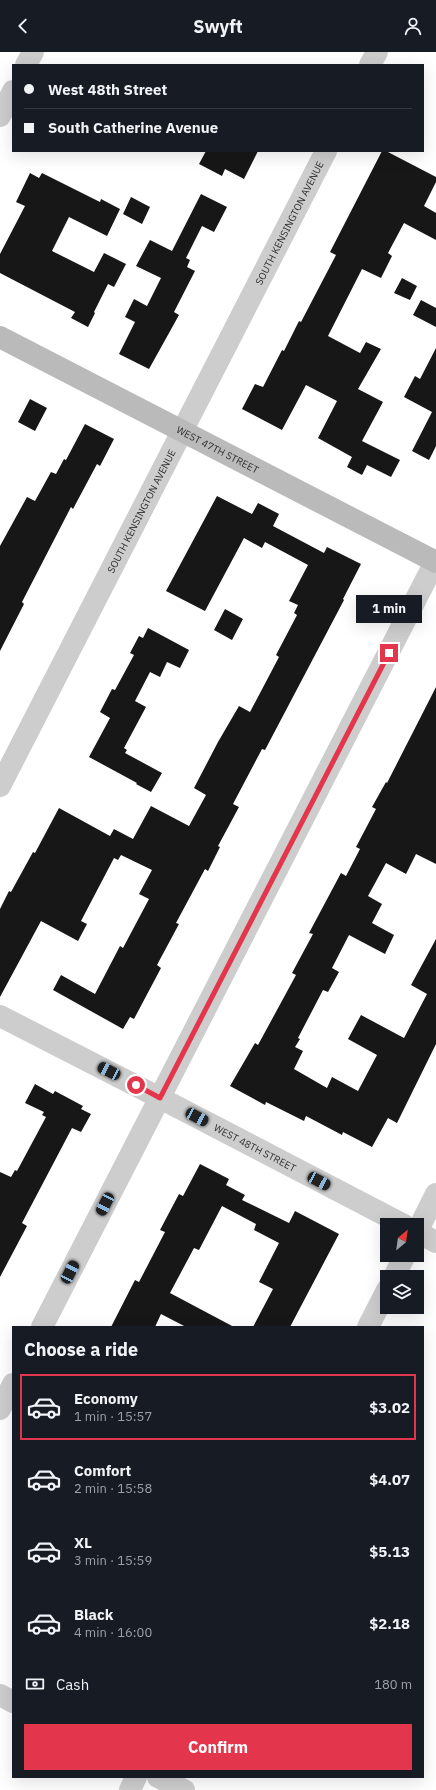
<!DOCTYPE html>
<html lang="en">
<head>
<meta charset="utf-8">
<style>
  :root { --surface:#171b24; --page:#20242c; --text:#f1f3f6; --muted:#9ea1a6; --line:#363941; --accent:#e3364c }
  body { margin:0; font-family:"IBM Plex Sans",sans-serif; background:var(--page); color:var(--text); height:100vh; display:flex; flex-direction:column; font-size:15px; white-space:nowrap }
  * { box-sizing:border-box; margin:0 }
  p { font-size:13px; color:var(--muted) }
  .icon { flex:none; width:22px; height:22px; fill:none; stroke:currentColor; stroke-width:2; stroke-linecap:round; stroke-linejoin:round }
  .map { position:relative; flex:1; overflow:hidden }
  .sheet { position:absolute; left:12px; top:1274px; width:412px; height:452px; display:flex; flex-direction:column; background:var(--surface); border-radius:0px; box-shadow:0 4px 16px #0002 }
  .sheet>* { flex:none }
  .guide { position:absolute; left:12px; top:12px; width:412px; height:88px; border-radius:0px; box-shadow:0 4px 16px #0002; display:grid; align-content:center; height:88px; padding:0 12px; background:var(--surface) }
  .needle { width:26px; rotate:29deg }
  .controls { position:absolute; left:380px; top:1166px; display:grid; gap:8px }
  .controls a { display:grid; place-items:center; width:44px; height:44px; border-radius:0px; background:var(--surface); box-shadow:0 4px 16px #0002; font-size:20px }
  .end { position:absolute; width:18px; height:18px; margin:-9px; border:5px solid #e3364c; background:#fff; box-shadow:0 0 0 2px #fff }
  .from { border-radius:50% }
  .bubble { position:absolute; height:28px; border-radius:0px; background:var(--surface); box-shadow:0 4px 16px #0002; font-size:13px; font-weight:700; line-height:28px; text-align:center }
  .car { position:absolute; width:12px; height:24px; margin:-12px -6px; border-radius:5px; box-shadow:0 0 3px 1px #0007; background:linear-gradient(#222 24%,#8ab4d8 0 40%,#222 0 76%,#8ab4d8 0 86%,#222 0) }
  .guide b { display:flex; align-items:center; gap:14px; height:38px; font-size:15px }
  .guide b+b { border-top:1px solid var(--line) }
  .guide i { width:10px; height:10px; background:var(--text) }
  ul { padding:0; list-style:none }
  li { display:flex; align-items:center; gap:12px; height:66px; margin:0 8px 6px; padding:0 4px; border:2px solid transparent; border-radius:0px }
  li div { flex:1 }
  li b { display:block; font-size:15px }
  li em { font-style:normal; font-weight:700 }
  li.current { border-color:var(--accent) }
  li>.icon { width:36px; height:36px; stroke-width:1.5 }
  h2 { padding:0 12px; font-size:18px; line-height:48px }
  .pay { display:flex; align-items:center; gap:10px; height:44px; padding:0 12px; font-size:15px }
  .pay p { margin-inline-start:auto }
  .primary-button { display:flex; gap:8px; margin-top:auto; padding:8px 12px }
  .primary-button a { flex:1; height:46px; border-radius:0px; background:var(--accent); color:#fff; font-size:16px; font-weight:700; line-height:46px; text-align:center }
  header { display:flex; justify-content:space-between; align-items:center; height:52px; padding:0 12px; background:var(--surface); font-size:18px; font-weight:700 }
  .map>svg:first-child { display:block }
  .building { fill:#171717 }
  .lines { fill:none; stroke-linecap:round; stroke-linejoin:round }
  .minor { stroke:#cdcdcd; stroke-width:22 }
  .secondary { stroke:#bababa; stroke-width:22 }
  .route { stroke:#e3364c; stroke-width:5 }
  .labels { text-anchor:middle; stroke-width:4; stroke-linejoin:round; paint-order:stroke }
  .street-label { font-size:10px; fill:#303030; stroke:#fff }
</style>
</head>
<body>
<header><svg class="icon" aria-label="back" viewBox="0 0 24 24"><path d="M15 5l-7 7 7 7"/></svg>Swyft<svg class="icon" aria-label="person" viewBox="0 0 24 24"><circle cx="12" cy="8" r="4"/><path d="M4 21q1-7 8-7t8 7"/></svg></header>
<div class="map">
<svg width="436" height="1738" viewBox="0 0 436 1738">
  <rect width="100%" height="100%" fill="#fff"/>
  <path class="building" d="M 206,99 L 258,99 L 244,127 L 225,117 L 222,124 L 199,112 Z
    M 382,99 L 386,99 L 436,125 L 436,130 L 424,154 L 436,161 L 436,188 L 404,171 L 388,201 L 392,204 L 381,226 L 362,217 L 328,284 L 360,301 L 366,290 L 381,297 L 358,337 L 383,350 L 362,389 L 400,408 L 391,425 L 367,413 L 362,423 L 347,415 L 352,405 L 318,386 L 337,349 L 306,333 L 282,378 L 242,357 L 255,332 L 263,335 L 282,298 L 284,299 L 299,269 L 301,270 L 336,203 L 330,200 Z
    M 30,121 L 39,126 L 42,121 L 100,150 L 101,147 L 120,157 L 107,184 L 69,165 L 52,199 L 94,220 L 104,201 L 126,212 L 114,235 L 108,232 L 94,260 L 95,261 L 88,275 L 71,266 L 75,260 L 0,221 L 0,202 L 25,154 L 16,150 Z
    M 201,142 L 227,155 L 214,180 L 202,174 L 186,206 L 190,208 L 187,215 L 195,219 L 174,260 L 179,263 L 149,317 L 119,302 L 135,270 L 125,265 L 134,247 L 147,254 L 161,226 L 136,214 L 150,188 L 172,199 Z
    M 131,145 L 150,155 L 142,172 L 123,162 Z
    M 402,226 L 417,234 L 410,248 L 394,241 Z
    M 421,248 L 436,256 L 436,275 L 413,263 Z
    M 436,296 L 436,394 L 429,408 L 412,399 L 432,360 L 404,345 L 415,324 L 420,327 Z
    M 30,347 L 47,356 L 35,379 L 18,370 Z
    M 85,372 L 114,387 L 100,414 L 97,412 L 73,457 L 71,455 L 22,550 L 24,552 L 0,599 L 0,494 L 27,445 L 35,449 L 51,420 L 56,422 L 64,407 L 66,408 Z
    M 217,444 L 252,462 L 258,451 L 279,462 L 273,474 L 324,501 L 327,495 L 361,512 L 343,547 L 344,548 L 265,698 L 262,697 L 233,752 L 239,755 L 218,794 L 220,795 L 208,819 L 205,817 L 176,871 L 179,872 L 157,913 L 161,916 L 134,967 L 130,965 L 123,977 L 53,938 L 61,923 L 95,942 L 120,894 L 123,896 L 149,847 L 139,842 L 152,818 L 121,803 L 118,808 L 114,806 L 81,869 L 87,872 L 78,889 L 41,869 L 0,945 L 0,857 L 9,839 L 11,840 L 33,800 L 35,801 L 59,756 L 110,784 L 114,777 L 133,787 L 151,754 L 189,774 L 206,743 L 194,736 L 218,690 L 239,654 L 250,660 L 279,605 L 276,603 L 297,563 L 294,561 L 298,553 L 289,549 L 308,513 L 265,490 L 262,496 L 244,486 L 205,559 L 166,539 Z
    M 225,557 L 243,567 L 232,588 L 214,578 Z
    M 148,576 L 189,598 L 180,616 L 167,610 L 160,625 L 150,620 L 135,649 L 146,655 L 124,696 L 127,698 L 125,701 L 162,721 L 151,740 L 136,732 L 137,731 L 89,705 L 110,666 L 100,660 L 112,637 L 115,638 L 134,603 L 130,601 L 139,584 L 143,586 Z
    M 436,635 L 436,812 L 416,802 L 406,822 L 386,811 L 368,844 L 382,852 L 372,871 L 394,883 L 385,902 L 349,883 L 332,916 L 339,920 L 328,940 L 323,938 L 298,986 L 300,987 L 295,995 L 303,999 L 294,1017 L 327,1036 L 332,1025 L 358,1039 L 377,1003 L 348,987 L 361,963 L 404,986 L 427,942 L 411,933 L 436,887 L 436,992 L 397,1071 L 388,1066 L 372,1095 L 343,1080 L 342,1083 L 306,1064 L 304,1069 L 266,1050 L 265,1053 L 230,1034 L 255,991 L 258,993 L 296,923 L 292,921 L 313,882 L 309,881 L 341,821 L 346,824 L 360,797 L 356,795 L 376,757 L 372,755 L 386,730 L 387,731 Z
    M 35,1032 L 53,1042 L 55,1039 L 83,1054 L 81,1057 L 91,1062 L 81,1080 L 72,1076 L 22,1171 L 27,1174 L 0,1225 L 0,1120 L 11,1125 L 15,1118 L 17,1119 L 46,1065 L 42,1063 L 44,1060 L 25,1051 Z
    M 200,1112 L 229,1127 L 226,1133 L 245,1143 L 242,1148 L 289,1171 L 295,1159 L 339,1182 L 290,1275 L 253,1275 L 273,1237 L 259,1230 L 279,1191 L 254,1178 L 256,1172 L 222,1154 L 199,1198 L 194,1196 L 170,1241 L 234,1275 L 186,1275 L 161,1262 L 155,1275 L 111,1275 L 135,1228 L 139,1230 L 165,1180 L 160,1178 L 179,1142 L 183,1144 Z"/>
  <g class="lines">
    <g class="minor">
      <path d="M 26,13 L 33,0"/>
      <path d="M 370,13 L 377,0"/>
      <path d="M 0,64 L 13,39"/>
      <path id="s1" d="M 0,734 L 326,99"/>
      <path id="s2" d="M 0,964 L 160,1046 L 404,1173"/>
      <path d="M 417,1180 L 436,1142"/>
      <path d="M 417,1180 L 436,1190"/>
      <path d="M 394,1225 L 405,1203"/>
      <path d="M 42,1275 L 436,508"/>
      <path d="M 368,1275 L 387,1238"/>
      <path d="M 0,1357 L 13,1332"/>
      <path d="M 0,1643 L 13,1650"/>
      <path d="M 158,1725 L 184,1738"/>
      <path d="M 130,1738 L 136,1725"/>
    </g>
    <path class="secondary" id="s3" d="M 0,285 L 436,510"/>
  </g>
  <g class="lines">
    <path class="route" d="M 136,1033 L 160,1046 L 389,601"/>
  </g>
  <g class="labels">
    <g class="street-label">
      <text dy="4" stroke="none"><textPath href="#s1" startOffset="633">SOUTH KENSINGTON AVENUE</textPath></text>
      <text dy="4" stroke="none"><textPath href="#s3" startOffset="245">WEST 47TH STREET</textPath></text>
      <text dy="4" stroke="none"><textPath href="#s1" startOffset="309">SOUTH KENSINGTON AVENUE</textPath></text>
      <text dy="4" stroke="none"><textPath href="#s2" startOffset="287">WEST 48TH STREET</textPath></text>
    </g>
  </g>
</svg>
<div class="controls">
<a><svg class="needle" viewBox="-14 -14 28 28"><path d="M0-13l5 13h-10z" fill="#e53935"/><path d="M0 13l5-13h-10z" fill="#9ea1a6"/></svg></a>
<a><svg class="icon" aria-label="layers" viewBox="0 0 24 24"><path d="M12 4l9 5-9 5-9-5zM3 14l9 5 9-5"/></svg></a>
</div>
<i class="end from" style="left:136px;top:1033px"></i>
<i class="end" style="left:389px;top:601px"></i>
<div class="bubble" style="left:356px;top:543px;width:66px">1 min</div>
<i class="car" style="left:109px;top:1019px;rotate:297deg"></i>
<i class="car" style="left:197px;top:1065px;rotate:118deg"></i>
<i class="car" style="left:319px;top:1129px;rotate:118deg"></i>
<i class="car" style="left:105px;top:1152px;rotate:207deg"></i>
<i class="car" style="left:70px;top:1220px;rotate:27deg"></i>
<div class="guide">
<b><i class="from"></i>West 48th Street</b>
<b><i></i>South Catherine Avenue</b>
</div>
<section class="sheet">
<h2>Choose a ride</h2>
<ul>
<li class="current"><svg class="icon" aria-label="car" viewBox="0 0 24 24"><path d="M5 17H2v-5l4-1 3-4h7l3 4 3 1v5h-3M9 17h6M6 11h13"/><circle cx="7" cy="17" r="2"/><circle cx="17" cy="17" r="2"/></svg><div><b>Economy</b><p>1 min · 15:57</p></div><em>$3.02</em></li>
<li><svg class="icon" aria-label="car" viewBox="0 0 24 24"><path d="M5 17H2v-5l4-1 3-4h7l3 4 3 1v5h-3M9 17h6M6 11h13"/><circle cx="7" cy="17" r="2"/><circle cx="17" cy="17" r="2"/></svg><div><b>Comfort</b><p>2 min · 15:58</p></div><em>$4.07</em></li>
<li><svg class="icon" aria-label="car" viewBox="0 0 24 24"><path d="M5 17H2v-5l4-1 3-4h7l3 4 3 1v5h-3M9 17h6M6 11h13"/><circle cx="7" cy="17" r="2"/><circle cx="17" cy="17" r="2"/></svg><div><b>XL</b><p>3 min · 15:59</p></div><em>$5.13</em></li>
<li><svg class="icon" aria-label="car" viewBox="0 0 24 24"><path d="M5 17H2v-5l4-1 3-4h7l3 4 3 1v5h-3M9 17h6M6 11h13"/><circle cx="7" cy="17" r="2"/><circle cx="17" cy="17" r="2"/></svg><div><b>Black</b><p>4 min · 16:00</p></div><em>$2.18</em></li>
</ul>
<div class="pay"><svg class="icon" aria-label="cash" viewBox="0 0 24 24"><path d="M3 7h18v10H3z"/><circle cx="12" cy="12" r="2"/></svg>Cash<p>180 m</p></div>
<div class="primary-button"><a>Confirm</a></div>
</section>
</div>
</body>
</html>
